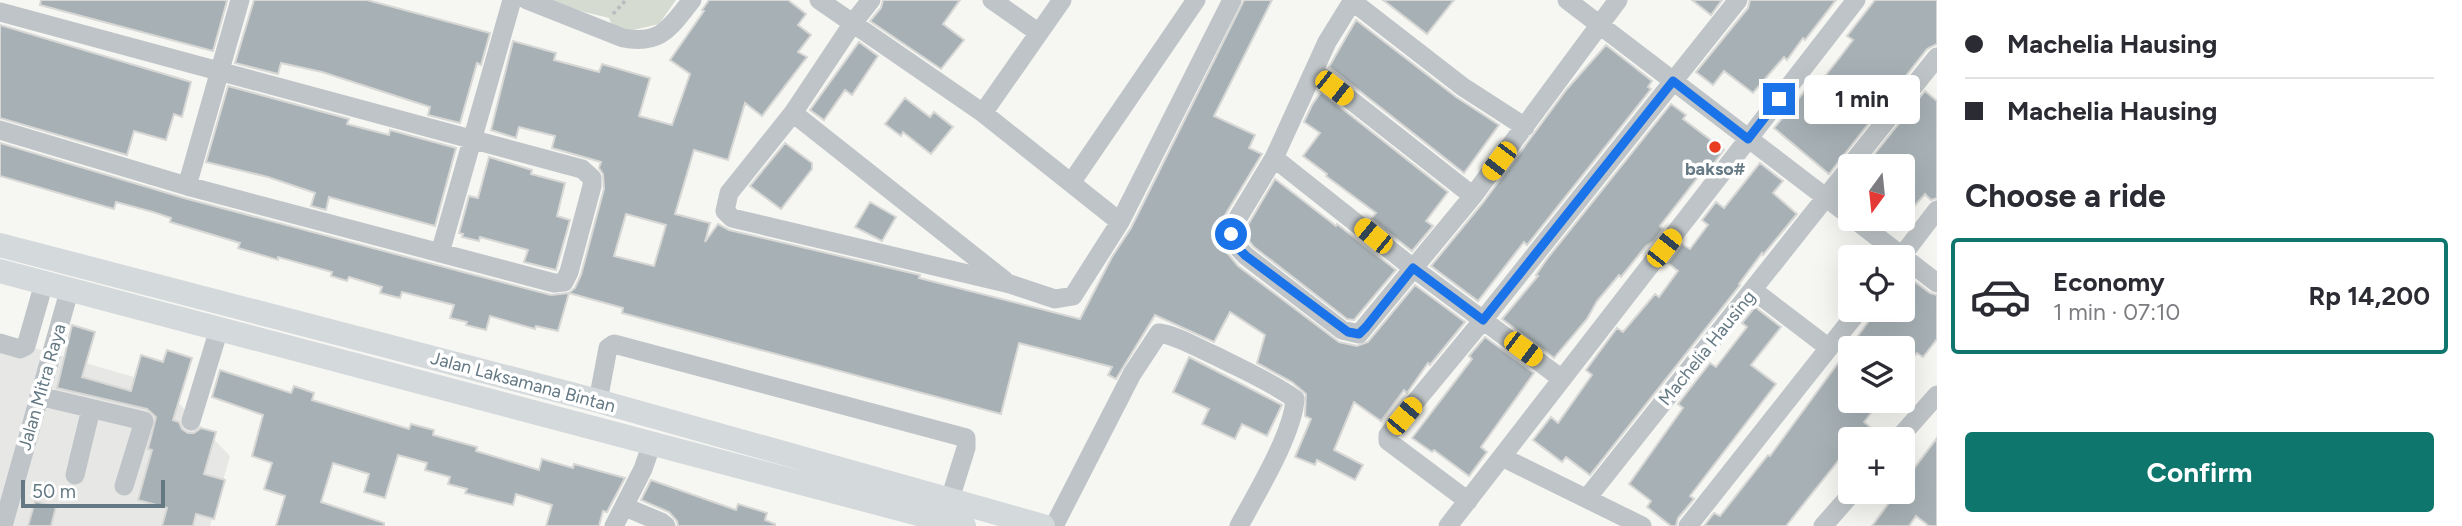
<!DOCTYPE html>
<html lang="en">
<head>
<meta charset="utf-8">
<style>
  :root { --surface:#fff; --page:#f7f7f7; --text:#2b2b33; --muted:#7c7c81; --line:#e1e1e2; --accent:#0f766e }
  body { margin:0; font-family:Figtree,sans-serif; background:var(--page); color:var(--text); height:100vh; display:flex; flex-direction:column; font-size:26px; white-space:nowrap }
  * { box-sizing:border-box; margin:0 }
  p { font-size:23px; color:var(--muted) }
  .icon { flex:none; width:38px; height:38px; fill:none; stroke:currentColor; stroke-width:2; stroke-linecap:round; stroke-linejoin:round }
  .map { position:relative; flex:1; overflow:hidden }
  .drawer { display:flex; flex-direction:column; background:var(--surface); width:525px }
  .drawer>* { flex:none }
  .top-card { display:grid; align-content:center; height:154px; padding:0 28px; background:var(--surface) }
  .needle { width:46px; rotate:195deg }
  .buttons { position:absolute; left:1838px; top:154px; display:grid; gap:14px }
  .buttons a { display:grid; place-items:center; width:77px; height:77px; border-radius:7px; background:var(--surface); box-shadow:0 7px 28px #0002; font-size:35px }
  .scale { position:absolute; left:21px; bottom:18px; width:144px; box-sizing:border-box; padding-left:7px; border:4px solid #647984; border-top:0; font-size:19px; line-height:24px; white-space:nowrap; color:#647984; -webkit-text-stroke:5px #fff; paint-order:stroke }
  .end { position:absolute; width:32px; height:32px; margin:-16px; border:9px solid #1a73e8; background:#fff; box-shadow:0 0 0 4px #fff }
  .from { border-radius:50% }
  .bubble { position:absolute; height:49px; border-radius:7px; background:var(--surface); box-shadow:0 7px 28px #0002; font-size:23px; font-weight:700; line-height:49px; text-align:center }
  .car { position:absolute; width:21px; height:42px; margin:-21px -10px; border-radius:9px; box-shadow:0 0 5px 2px #0007; background:linear-gradient(#f5c518 24%,#345 0 40%,#f5c518 0 76%,#345 0 86%,#f5c518 0) }
  .top-card b { display:flex; align-items:center; gap:24px; height:66px; font-size:26px }
  .top-card b+b { border-top:2px solid var(--line) }
  .top-card i { width:18px; height:18px; background:var(--text) }
  ul { padding:0; list-style:none }
  li { display:flex; align-items:center; gap:21px; height:116px; margin:0 14px 10px; padding:0 14px; border:4px solid transparent; border-radius:7px }
  li div { flex:1 }
  li b { display:block; font-size:26px }
  li em { font-style:normal; font-weight:700 }
  li.current { border-color:var(--accent) }
  li>.icon { width:63px; height:63px; stroke-width:1.5 }
  h2 { padding:0 28px; font-size:32px; line-height:84px }
  .action { display:flex; gap:14px; margin-top:auto; padding:14px 28px }
  .action a { flex:1; height:80px; border-radius:7px; background:var(--accent); color:#fff; font-size:28px; font-weight:700; line-height:80px; text-align:center }
  main { display:flex; flex:1; min-height:0 }
  .map>svg:first-child { display:block }
  .built { fill:#e7e7e6 }
  .green { fill:#d6dbd1 }
  .building { fill:#a7b1b5; stroke:#d7d7d5; stroke-width:2; fill-rule:evenodd }
  .lines { fill:none; stroke-linecap:round; stroke-linejoin:round }
  .path { stroke:#b8bcbe; stroke-width:3.5; stroke-dasharray:3.5 3.5; stroke-linecap:butt }
  .minor { stroke:#bec4c7; stroke-width:19 }
  .major { stroke:#d4d9dc; stroke-width:24 }
  .route { stroke:#1a73e8; stroke-width:9 }
  .poi-dot { fill:#e83d20; stroke:#fff; stroke-width:2.5 }
  .labels { text-anchor:middle; stroke-width:7; stroke-linejoin:round; paint-order:stroke }
  .poi-label { font-size:18px; font-weight:bold; fill:#647984; stroke:#fff }
  .street-label { font-size:18px; fill:#647984; stroke:#fff }
</style>
</head>
<body>
<main>
<div class="map">
<svg width="1937" height="526" viewBox="0 0 1937 526">
  <rect width="100%" height="100%" fill="#f6f6f2"/>
  <path class="built" d="M 0,338 L 161,385 L 230,456 L 210,526 L 0,526 Z"/>
  <path class="green" d="M 535,0 L 676,0 L 659,24 L 616,34 L 609,18 Z"/>
  <path class="building" d="M 41,0 L 225,0 L 227,1 L 213,51 L 40,5 Z
    M 254,0 L 367,0 L 490,33 L 481,65 L 477,63 L 460,123 L 428,115 L 430,107 L 322,72 L 281,63 L 278,74 L 235,63 Z
    M 709,0 L 788,0 L 806,14 L 798,25 L 811,35 L 798,52 L 807,57 L 762,116 L 745,103 L 728,160 L 694,150 L 675,214 L 710,223 L 705,242 L 718,224 L 729,230 L 920,275 L 919,278 L 1080,319 L 1112,257 L 1131,228 L 1244,0 L 1272,0 L 1214,116 L 1255,135 L 1249,148 L 1262,154 L 1222,220 L 1220,235 L 1224,249 L 1238,266 L 1339,342 L 1357,346 L 1368,342 L 1415,285 L 1465,322 L 1430,365 L 1428,363 L 1407,393 L 1404,390 L 1381,421 L 1354,402 L 1334,450 L 1363,465 L 1355,480 L 1317,460 L 1315,465 L 1295,457 L 1311,419 L 1305,416 L 1306,394 L 1292,382 L 1257,363 L 1265,335 L 1230,312 L 1214,342 L 1155,315 L 1116,379 L 1108,375 L 1112,367 L 1019,343 L 1001,414 L 622,313 L 623,308 L 569,293 L 575,288 L 581,275 L 604,189 L 603,174 L 599,168 L 601,162 L 552,148 L 555,136 L 519,127 L 516,138 L 491,130 L 513,41 L 556,53 L 554,60 L 599,72 L 602,64 L 650,78 L 639,116 L 672,125 L 690,74 L 670,60 L 704,11 L 702,10 ZM 626,214 L 666,225 L 654,266 L 614,256 Z
    M 883,0 L 960,0 L 943,24 L 964,40 L 941,69 L 870,21 L 881,8 Z
    M 1383,0 L 1454,0 L 1427,34 Z
    M 1692,0 L 1722,0 L 1711,15 Z
    M 1750,0 L 1836,0 L 1805,40 L 1803,38 L 1787,60 L 1784,57 L 1753,93 L 1724,71 L 1713,85 L 1696,72 L 1748,8 Z
    M 1875,0 L 1937,0 L 1937,44 L 1927,49 L 1829,174 L 1774,128 L 1809,86 L 1814,90 L 1837,61 L 1853,40 L 1847,36 Z
    M 1356,20 L 1456,97 L 1499,125 L 1464,173 L 1329,67 Z
    M 0,25 L 191,82 L 182,117 L 174,114 L 166,140 L 134,131 L 127,155 L 0,118 Z
    M 859,42 L 878,56 L 852,95 L 845,90 L 824,120 L 810,110 Z
    M 1606,45 L 1652,81 L 1648,87 L 1651,89 L 1527,245 L 1524,242 L 1478,301 L 1431,266 L 1482,204 L 1567,89 Z
    M 228,86 L 349,119 L 347,124 L 389,135 L 390,130 L 456,148 L 435,226 L 329,197 L 326,210 L 311,206 L 315,193 L 268,177 L 206,162 Z
    M 1925,91 L 1937,101 L 1937,198 L 1931,200 L 1925,194 L 1902,220 L 1902,166 L 1865,166 Z
    M 1321,92 L 1448,192 L 1426,221 L 1433,226 L 1412,251 L 1371,219 L 1376,213 L 1326,176 L 1327,174 L 1303,156 L 1320,133 L 1304,122 L 1312,105 Z
    M 905,98 L 930,117 L 934,112 L 953,127 L 931,154 L 903,132 L 901,136 L 885,124 Z
    M 1671,104 L 1686,115 L 1683,119 L 1724,150 L 1705,175 L 1702,172 L 1660,226 L 1663,229 L 1654,241 L 1646,246 L 1621,277 L 1619,275 L 1597,301 L 1587,319 L 1554,358 L 1502,319 L 1538,276 L 1536,275 L 1547,259 Z
    M 0,143 L 184,198 L 463,272 L 551,295 L 569,293 L 558,331 L 536,326 L 535,329 L 490,316 L 486,330 L 466,325 L 467,322 L 450,318 L 454,305 L 402,292 L 400,298 L 380,293 L 382,287 L 349,277 L 347,281 L 331,276 L 332,272 L 278,257 L 278,260 L 238,248 L 240,243 L 170,222 L 171,218 L 153,212 L 116,202 L 114,209 L 0,176 Z
    M 785,143 L 812,163 L 812,169 L 781,209 L 750,186 Z
    M 489,157 L 532,170 L 531,174 L 565,183 L 557,216 L 570,220 L 556,270 L 524,262 L 528,250 L 480,237 L 479,241 L 462,237 L 463,234 L 459,233 L 469,196 L 478,198 Z
    M 1760,163 L 1783,181 L 1773,193 L 1797,214 L 1763,255 L 1762,253 L 1739,284 L 1740,285 L 1590,475 L 1566,457 L 1562,462 L 1533,440 L 1551,417 L 1558,423 L 1592,375 L 1586,370 L 1617,328 L 1623,332 L 1655,294 L 1659,297 L 1678,271 L 1668,263 L 1682,244 L 1690,249 L 1708,225 L 1702,220 L 1716,202 L 1724,208 Z
    M 1275,179 L 1336,226 L 1337,224 L 1396,270 L 1354,320 L 1347,319 L 1254,247 L 1246,237 L 1245,230 Z
    M 870,202 L 896,217 L 882,241 L 855,227 Z
    M 1902,272 L 1930,293 L 1937,295 L 1937,339 L 1923,357 L 1917,353 L 1902,373 L 1902,348 L 1850,348 L 1850,401 L 1880,401 L 1864,422 L 1870,427 L 1859,439 L 1850,439 L 1850,446 L 1786,526 L 1704,526 L 1714,513 L 1720,516 L 1768,455 L 1770,456 L 1877,310 L 1902,310 Z
    M 1755,307 L 1781,327 L 1751,365 L 1776,384 L 1690,496 L 1694,499 L 1678,518 L 1676,526 L 1671,526 L 1647,507 L 1651,501 L 1629,484 L 1683,408 L 1678,404 L 1710,363 L 1716,367 L 1747,327 L 1742,323 Z
    M 72,325 L 95,332 L 82,377 L 131,391 L 141,355 L 163,362 L 167,350 L 192,358 L 173,420 L 179,422 L 182,429 L 188,433 L 194,433 L 201,428 L 216,432 L 204,474 L 225,480 L 214,519 L 196,514 L 193,526 L 162,526 L 167,508 L 138,500 L 152,450 L 148,449 L 156,417 L 147,409 L 57,388 Z
    M 1485,337 L 1534,373 L 1481,447 L 1487,452 L 1469,476 L 1434,450 L 1432,452 L 1412,438 L 1472,359 L 1469,356 Z
    M 1189,357 L 1282,405 L 1267,436 L 1242,424 L 1235,439 L 1202,424 L 1209,409 L 1173,392 Z
    M 220,370 L 291,393 L 294,386 L 314,393 L 312,400 L 409,429 L 411,424 L 434,430 L 433,435 L 477,447 L 476,451 L 539,470 L 542,459 L 573,468 L 574,464 L 625,478 L 607,512 L 603,511 L 599,526 L 546,526 L 552,505 L 516,494 L 513,505 L 465,493 L 467,489 L 448,484 L 450,477 L 425,470 L 427,463 L 398,455 L 385,498 L 364,492 L 369,474 L 333,463 L 321,502 L 384,523 L 384,526 L 276,526 L 285,496 L 264,489 L 272,463 L 252,456 L 263,415 L 212,397 Z
    M 1937,438 L 1937,526 L 1929,526 L 1916,516 L 1909,526 L 1872,526 L 1897,492 L 1902,492 L 1903,483 Z
    M 651,480 L 736,510 L 738,504 L 767,513 L 765,520 L 775,524 L 775,526 L 678,526 L 677,521 L 669,512 L 641,500 Z
    M 35,501 L 56,507 L 51,526 L 28,526 Z"/>
  <g class="lines">
    <path class="path" d="M 613,14 L 626,0"/>
    <path class="minor" d="M 527,0 L 623,38 C 662,45 670,27 692,0
      M 819,0 L 983,113 L 1120,222
      M 871,0 L 853,23 L 793,113 L 729,193 L 725,211 L 732,218 L 1010,284 L 1055,299 L 1073,296 L 1120,222 L 1232,0
      M 992,0 L 1039,33
      M 1353,0 L 1327,42 L 1274,158 L 1233,226 C 1230,240 1236,246 1246,256 L 1342,330 L 1359,334 L 1473,196 L 1618,0
      M 1567,0 L 1850,216
      M 1352,1 L 1463,87 L 1525,127
      M 0,12 L 582,169 L 592,178 L 592,186 L 569,272 L 564,282 L 554,283 L 187,186 L 0,130
      M 1315,72 L 1473,196
      M 793,113 L 1004,280
      M 983,113 L 1062,0
      M 1274,158 L 1413,268 L 1562,379
      M 1850,166 L 1937,57
      M 1071,183 L 1196,0
      M 187,186 L 240,0
      M 1854,219 L 1937,283
      M 440,253 L 512,0
      M 1901,257 L 1937,210
      M 1753,290 L 1829,348
      M 0,343 L 20,349 L 26,346 L 44,283
      M 39,396 L 144,421 L 124,486
      M 598,401 L 608,348 L 614,344 L 955,435 L 966,438 L 966,448 L 950,499
      M 191,421 L 219,329
      M 1898,439 L 1937,395
      M 1502,457 L 1642,526
      M 75,475 L 91,409
      M 1587,498 L 1850,167
      M 1468,501 L 1388,441 L 1388,435 L 1483,320 L 1738,0
      M 625,507 L 661,522 L 666,526
      M 3,526 L 70,288
      M 614,526 L 643,469 L 652,443
      M 1054,526 L 1132,374 L 1159,333 C 1179,336 1197,348 1216,356 C 1243,370 1270,381 1295,399 C 1293,434 1256,494 1239,526
      M 1448,526 L 1856,0
      M 1688,526 L 1859,310
      M 1823,526 L 1853,492"/>
    <path class="major" d="M 0,245 L 598,401 L 1043,526
      M 0,271 L 964,526"/>
  </g>
  <g class="lines">
    <path class="route" d="M 1231,234 L 1235,245 L 1246,256 L 1348,332 L 1359,334 L 1366,327 L 1413,268 L 1483,320 L 1673,81 L 1748,139 L 1779,99"/>
  </g>
  <circle class="poi-dot" cx="1715" cy="147" r="7"/>
  <g class="labels">
    <g class="poi-label">
      <text x="1715" y="175">bakso#</text>
    </g>
    <g class="street-label">
      <text transform="translate(1707 348) rotate(-51)" y="6">Machelia Hausing</text>
      <text transform="translate(523 382) rotate(15)" y="6">Jalan Laksamana Bintan</text>
      <text transform="translate(42 387) rotate(-74)" y="6">Jalan Mitra Raya</text>
    </g>
  </g>
</svg>
<div class="buttons">
<a><svg class="needle" viewBox="-14 -14 28 28"><path d="M0-13l5 13h-10z" fill="#e53935"/><path d="M0 13l5-13h-10z" fill="#7c7c81"/></svg></a>
<a><svg class="icon" aria-label="locate" viewBox="0 0 24 24"><circle cx="12" cy="12" r="6"/><path d="M12 2v4M12 18v4M2 12h4M18 12h4"/></svg></a>
<a><svg class="icon" aria-label="layers" viewBox="0 0 24 24"><path d="M12 4l9 5-9 5-9-5zM3 14l9 5 9-5"/></svg></a>
<a>+</a>
</div>
<div class="scale">50 m</div>
<i class="end from" style="left:1231px;top:234px"></i>
<i class="end" style="left:1779px;top:99px"></i>
<div class="bubble" style="left:1804px;top:75px;width:116px">1 min</div>
<i class="car" style="left:1334px;top:88px;rotate:128deg"></i>
<i class="car" style="left:1499px;top:161px;rotate:217deg"></i>
<i class="car" style="left:1373px;top:236px;rotate:309deg"></i>
<i class="car" style="left:1664px;top:248px;rotate:38deg"></i>
<i class="car" style="left:1523px;top:349px;rotate:127deg"></i>
<i class="car" style="left:1404px;top:416px;rotate:40deg"></i>
</div>
<section class="drawer">
<div class="top-card">
<b><i class="from"></i>Machelia Hausing</b>
<b><i></i>Machelia Hausing</b>
</div>
<h2>Choose a ride</h2>
<ul>
<li class="current"><svg class="icon" aria-label="car" viewBox="0 0 24 24"><path d="M5 17H2v-5l4-1 3-4h7l3 4 3 1v5h-3M9 17h6M6 11h13"/><circle cx="7" cy="17" r="2"/><circle cx="17" cy="17" r="2"/></svg><div><b>Economy</b><p>1 min · 07:10</p></div><em>Rp 14,200</em></li>
</ul>
<div class="action"><a>Confirm</a></div>
</section>
</main>
</body>
</html>
